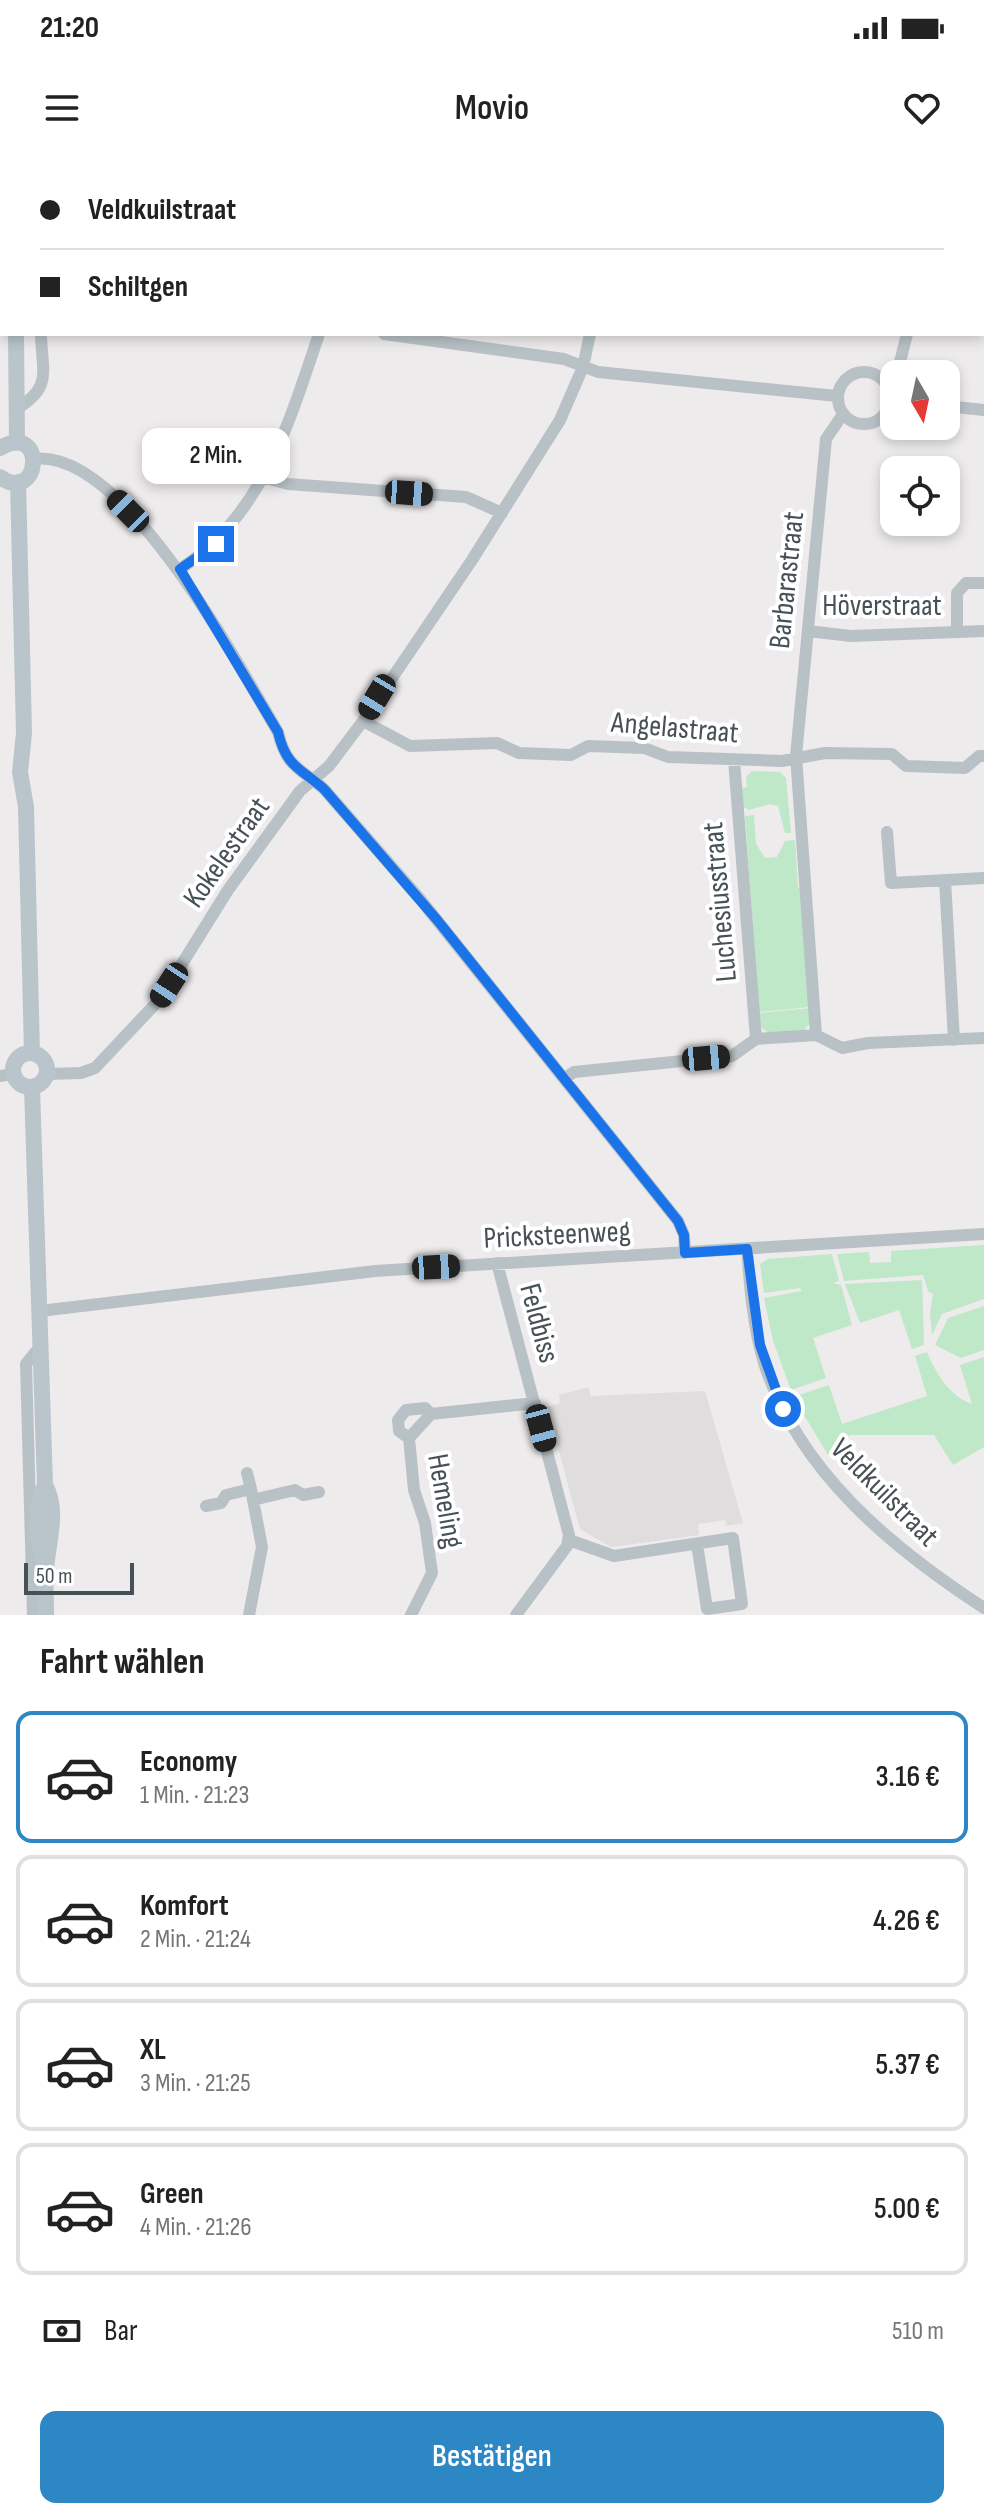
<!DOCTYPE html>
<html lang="de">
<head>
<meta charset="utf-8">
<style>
  :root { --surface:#fff; --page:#f6f6f6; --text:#222; --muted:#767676; --line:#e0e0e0; --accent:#2e87c5 }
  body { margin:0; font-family:"Sofia Sans Condensed",sans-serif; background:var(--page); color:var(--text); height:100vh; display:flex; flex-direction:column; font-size:30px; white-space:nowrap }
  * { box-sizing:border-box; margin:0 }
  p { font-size:26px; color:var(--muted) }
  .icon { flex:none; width:44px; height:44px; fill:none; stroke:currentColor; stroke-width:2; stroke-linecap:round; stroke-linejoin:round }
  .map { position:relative; height:1455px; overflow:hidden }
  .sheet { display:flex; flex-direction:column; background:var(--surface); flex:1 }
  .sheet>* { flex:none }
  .hud { position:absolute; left:0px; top:0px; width:984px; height:176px; box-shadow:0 4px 12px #0003; display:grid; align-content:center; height:176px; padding:0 40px; background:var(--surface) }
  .needle { width:52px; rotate:171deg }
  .tools { position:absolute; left:880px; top:200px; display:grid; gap:16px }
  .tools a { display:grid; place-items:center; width:80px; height:80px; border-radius:16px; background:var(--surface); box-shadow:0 4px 12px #0003; font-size:40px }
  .scale { position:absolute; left:24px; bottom:20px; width:110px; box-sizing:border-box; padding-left:8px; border:4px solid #465156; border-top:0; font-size:22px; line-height:28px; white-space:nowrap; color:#465156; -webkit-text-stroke:6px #fff; paint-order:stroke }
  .end { position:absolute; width:36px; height:36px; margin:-18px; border:10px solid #1a73e8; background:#fff; box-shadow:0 0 0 4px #fff }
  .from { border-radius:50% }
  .bubble { position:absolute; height:56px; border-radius:16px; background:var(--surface); box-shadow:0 4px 12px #0003; font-size:26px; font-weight:600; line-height:56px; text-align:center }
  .car { position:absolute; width:24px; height:48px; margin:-24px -12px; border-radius:10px; box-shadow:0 0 6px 2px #0007; background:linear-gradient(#222 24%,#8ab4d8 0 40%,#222 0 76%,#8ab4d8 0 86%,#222 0) }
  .hud b { display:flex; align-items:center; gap:28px; height:76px; font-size:30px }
  .hud b+b { border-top:2px solid var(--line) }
  .hud i { width:20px; height:20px; background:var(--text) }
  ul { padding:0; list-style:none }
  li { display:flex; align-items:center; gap:24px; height:132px; margin:0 16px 12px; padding:0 24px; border:4px solid var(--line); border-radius:16px }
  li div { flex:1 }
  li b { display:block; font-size:30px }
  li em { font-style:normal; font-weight:600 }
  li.current { border-color:var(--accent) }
  li>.icon { width:72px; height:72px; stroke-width:1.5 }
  h2 { padding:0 40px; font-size:36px; line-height:96px }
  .pay { display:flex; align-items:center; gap:20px; height:88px; padding:0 40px; font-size:30px }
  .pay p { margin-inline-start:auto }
  .cta { display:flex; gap:16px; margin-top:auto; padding:16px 40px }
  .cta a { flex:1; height:92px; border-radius:16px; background:var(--accent); color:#fff; font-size:32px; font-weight:600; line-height:92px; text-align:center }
  .status { display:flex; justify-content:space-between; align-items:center; height:56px; padding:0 40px; background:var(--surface); direction:ltr }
  .status svg { height:22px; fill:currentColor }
  header { display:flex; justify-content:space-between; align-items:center; height:104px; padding:0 40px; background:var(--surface); font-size:36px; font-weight:600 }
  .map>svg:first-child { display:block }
  .education { fill:#dfdddd }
  .green { fill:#bee8c8 }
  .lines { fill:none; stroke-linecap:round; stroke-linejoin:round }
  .street { stroke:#b8c2c6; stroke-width:12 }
  .secondary { stroke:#b9c5cb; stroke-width:16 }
  .route { stroke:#1a73e8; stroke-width:10 }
  .labels { text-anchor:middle; stroke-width:8; stroke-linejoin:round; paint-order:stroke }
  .street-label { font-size:30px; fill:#465156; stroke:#fff }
</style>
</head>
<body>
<div class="status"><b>21:20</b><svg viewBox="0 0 49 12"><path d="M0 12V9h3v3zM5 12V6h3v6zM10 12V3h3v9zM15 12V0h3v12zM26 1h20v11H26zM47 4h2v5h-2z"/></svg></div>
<header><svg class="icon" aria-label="menu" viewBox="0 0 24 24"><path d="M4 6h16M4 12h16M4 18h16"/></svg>Movio<svg class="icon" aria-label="heart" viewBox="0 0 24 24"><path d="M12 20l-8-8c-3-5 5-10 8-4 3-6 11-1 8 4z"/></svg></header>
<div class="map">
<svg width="984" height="1455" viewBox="0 0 984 1455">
  <rect width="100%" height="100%" fill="#eeebec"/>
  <path class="education" d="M 588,1227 L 591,1236 L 705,1231 L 743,1363 L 726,1366 L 725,1360 L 698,1364 L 699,1375 L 611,1387 L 580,1369 L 547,1247 L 560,1243 L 559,1235 Z"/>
  <path class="green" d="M 752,611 L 780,612 L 786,618 L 791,673 L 785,673 L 778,646 L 770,644 L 749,650 L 743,647 L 742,628 L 747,627 L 746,617 Z
    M 754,655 L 756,684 L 765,698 L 777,697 L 785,681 L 795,680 L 798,728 L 803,728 L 810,847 L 759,852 L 745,656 Z
    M 810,848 L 810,863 L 804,870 L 768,873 L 760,866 L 759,853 Z
    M 984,1085 L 984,1139 L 942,1154 L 932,1175 L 930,1154 L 933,1134 L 928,1131 L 923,1115 L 844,1121 L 837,1094 L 869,1092 L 870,1103 L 891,1102 L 891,1091 Z
    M 832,1094 L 839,1121 L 833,1123 L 841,1125 L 852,1165 L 813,1178 L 826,1218 L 791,1230 L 773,1181 L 764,1138 L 802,1131 L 800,1128 L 764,1133 L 760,1104 L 768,1099 Z
    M 922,1120 L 924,1185 L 912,1189 L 899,1150 L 860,1163 L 845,1124 Z
    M 984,1146 L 984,1190 L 961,1198 L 935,1185 L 948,1158 Z
    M 927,1192 C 935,1212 950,1237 972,1244 L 960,1205 L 984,1197 L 984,1287 L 953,1305 L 934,1275 L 850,1275 L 828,1295 L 793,1237 L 829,1225 L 842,1264 L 927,1236 L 915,1196 Z"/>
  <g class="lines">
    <path class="street" d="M 451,2 L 451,0
      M 609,2 L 609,0
      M 930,2 L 930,0
      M 982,72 L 984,73
      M 0,80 L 2,83
      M 384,174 L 564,199 L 598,212 L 837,236
      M838 238a26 26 0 1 1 52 0a26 26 0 1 1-52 0Z
      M 897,214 L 907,174
      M 946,246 L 984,250
      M 15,250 C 53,227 42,214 41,174
      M 34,299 C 124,288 238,505 278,572 C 286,607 300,608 324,629 L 420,739 L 678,1061 L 684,1075 L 685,1093
      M 262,317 L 288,324 L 466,337 L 502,353
      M 180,409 C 263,355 289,263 319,174
      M 808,471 L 851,476 L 984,471
      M 957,471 L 957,433 L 966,423 L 984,423
      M 363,561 L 410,586 L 497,583 L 519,593 L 571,595 L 588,586 L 644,588 L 668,597 L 782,601 L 825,593 L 892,594 L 906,606 L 965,608 L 979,596 L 984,596
      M 734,600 L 756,879
      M 887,672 L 891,723 L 984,718
      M 945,720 L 954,880
      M 816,875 L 796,596 L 826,279 L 843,254
      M 47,914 L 81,913 L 95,908 L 160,839 L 228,730 L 300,631 L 329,606 L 363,561 L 472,400 L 560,260 L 583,207 L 590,174
      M 0,916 L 13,914
      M 565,918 L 574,912 L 732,896 L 756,879 L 816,875 L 842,888 L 868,883 L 984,878
      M 747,1089 C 750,1127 753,1167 764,1203 C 799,1312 892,1388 984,1448
      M 497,1103 L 569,1375 L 567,1386 L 516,1455
      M 40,1151 L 375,1111 L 984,1074
      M 409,1278 L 431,1254
      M 247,1313 L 251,1329
      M 253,1340 L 295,1330 L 303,1335 L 319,1332
      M 206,1346 L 221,1343 L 226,1335 L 251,1329 L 262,1387 L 249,1455
      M 569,1380 L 614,1396 L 733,1378 L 742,1444 L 707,1449 L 697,1384
      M 33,1455 L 26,1204 L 42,1184
      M 411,1455 L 432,1413 L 425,1363 L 414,1330 L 409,1278 L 399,1271 L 398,1260 L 406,1250 L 425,1248 L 431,1254 L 535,1243"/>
    <path class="secondary" d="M 10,0 L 10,2
      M 16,174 L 17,282
      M 0,288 C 48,261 40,346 0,317
      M 18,322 L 24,573 L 20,612 L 26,647 L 32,893
      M13 910a17 17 0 1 1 34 0a17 17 0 1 1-34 0Z
      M 32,928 L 45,1325 C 33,1345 37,1386 46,1406
      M 45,1325 C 60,1351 47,1384 46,1411 C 45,1426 46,1440 46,1455"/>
  </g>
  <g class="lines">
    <path class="route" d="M 216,384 L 180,409 L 278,572 C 286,607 300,608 324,629 L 438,761 L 678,1061 L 684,1075 L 685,1093 L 747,1089 L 760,1185 L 783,1249"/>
  </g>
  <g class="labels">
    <g class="street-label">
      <text transform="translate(786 420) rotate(-84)" y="10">Barbarastraat</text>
      <text x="882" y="455">Höverstraat</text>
      <text transform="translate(675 567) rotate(5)" y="10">Angelastraat</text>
      <text transform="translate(226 692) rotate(-55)" y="10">Kokelestraat</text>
      <text transform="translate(719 742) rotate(-95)" y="10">Luchesiusstraat</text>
      <text transform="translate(557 1074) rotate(-3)" y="10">Pricksteenweg</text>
      <text transform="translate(540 1163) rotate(75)" y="10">Feldbiss</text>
      <text transform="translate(885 1332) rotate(45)" y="10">Veldkuilstraat</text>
      <text transform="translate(446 1341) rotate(80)" y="10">Hemeling</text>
    </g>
  </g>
</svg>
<div class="tools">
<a><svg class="needle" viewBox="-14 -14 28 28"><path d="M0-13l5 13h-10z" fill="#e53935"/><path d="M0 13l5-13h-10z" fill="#767676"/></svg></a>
<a><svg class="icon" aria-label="locate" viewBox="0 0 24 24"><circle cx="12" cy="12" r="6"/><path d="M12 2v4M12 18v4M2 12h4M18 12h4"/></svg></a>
</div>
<div class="scale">50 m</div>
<i class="end from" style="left:783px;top:1249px"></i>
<i class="end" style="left:216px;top:384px"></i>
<div class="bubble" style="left:142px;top:268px;width:148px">2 Min.</div>
<i class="car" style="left:409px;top:333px;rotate:94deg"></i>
<i class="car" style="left:128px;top:351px;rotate:315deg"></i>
<i class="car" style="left:377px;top:537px;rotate:211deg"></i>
<i class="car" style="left:169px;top:825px;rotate:213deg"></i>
<i class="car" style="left:706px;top:898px;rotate:85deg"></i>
<i class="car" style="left:436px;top:1107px;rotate:87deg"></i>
<i class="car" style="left:541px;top:1268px;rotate:165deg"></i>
<div class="hud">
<b><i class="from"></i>Veldkuilstraat</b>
<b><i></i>Schiltgen</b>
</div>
</div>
<section class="sheet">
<h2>Fahrt wählen</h2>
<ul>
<li class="current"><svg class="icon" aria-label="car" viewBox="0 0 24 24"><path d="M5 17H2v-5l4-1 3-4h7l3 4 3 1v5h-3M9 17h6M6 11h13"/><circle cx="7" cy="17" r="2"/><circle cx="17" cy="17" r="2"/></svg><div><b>Economy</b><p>1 Min. · 21:23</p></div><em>3.16 €</em></li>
<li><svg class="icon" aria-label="car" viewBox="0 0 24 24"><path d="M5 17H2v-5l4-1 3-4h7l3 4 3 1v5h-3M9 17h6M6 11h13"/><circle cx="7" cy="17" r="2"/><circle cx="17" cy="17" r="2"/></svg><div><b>Komfort</b><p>2 Min. · 21:24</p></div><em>4.26 €</em></li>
<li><svg class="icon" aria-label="car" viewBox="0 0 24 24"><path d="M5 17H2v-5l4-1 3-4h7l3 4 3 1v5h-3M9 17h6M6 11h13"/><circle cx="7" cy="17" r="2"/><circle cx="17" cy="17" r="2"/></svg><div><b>XL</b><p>3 Min. · 21:25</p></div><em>5.37 €</em></li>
<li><svg class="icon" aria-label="car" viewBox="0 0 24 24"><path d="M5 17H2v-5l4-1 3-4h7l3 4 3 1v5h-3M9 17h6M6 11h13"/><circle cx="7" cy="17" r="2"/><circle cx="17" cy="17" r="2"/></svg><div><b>Green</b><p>4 Min. · 21:26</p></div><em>5.00 €</em></li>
</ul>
<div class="pay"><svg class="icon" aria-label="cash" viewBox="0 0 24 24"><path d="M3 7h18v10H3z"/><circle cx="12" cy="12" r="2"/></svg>Bar<p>510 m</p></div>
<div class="cta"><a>Bestätigen</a></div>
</section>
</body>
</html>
